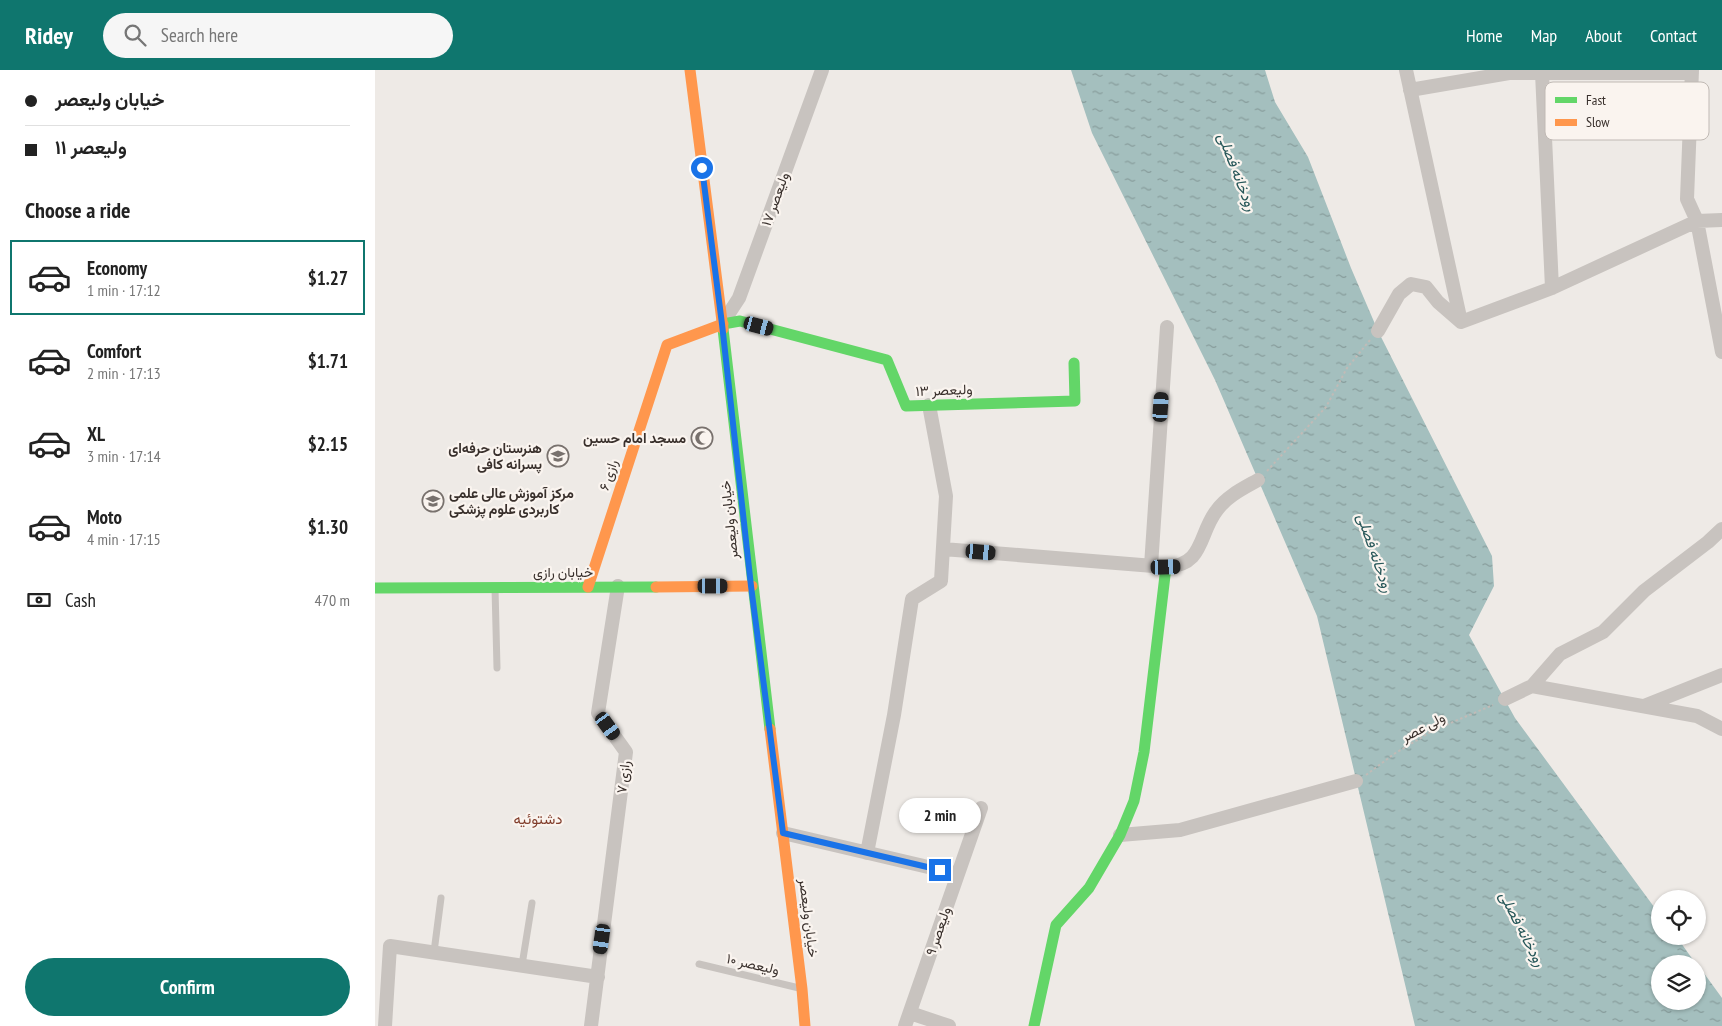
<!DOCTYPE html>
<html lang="en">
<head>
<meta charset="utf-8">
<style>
  :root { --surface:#fff; --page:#f6f6f6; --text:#222; --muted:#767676; --line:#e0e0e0; --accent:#0f766e }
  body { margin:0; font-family:"PT Sans Narrow",Vazirmatn,sans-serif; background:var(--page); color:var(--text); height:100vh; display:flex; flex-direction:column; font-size:19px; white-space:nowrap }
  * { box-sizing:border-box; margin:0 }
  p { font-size:16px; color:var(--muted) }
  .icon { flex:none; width:28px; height:28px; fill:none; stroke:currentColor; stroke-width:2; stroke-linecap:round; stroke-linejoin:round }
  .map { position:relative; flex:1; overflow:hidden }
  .drawer { display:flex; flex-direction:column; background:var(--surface); width:375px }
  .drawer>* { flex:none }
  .banner { display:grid; align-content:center; height:110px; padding:0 25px; background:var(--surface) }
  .buttons { position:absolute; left:1276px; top:820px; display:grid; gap:10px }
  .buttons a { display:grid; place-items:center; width:55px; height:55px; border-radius:50%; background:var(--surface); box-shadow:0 1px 4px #0004; font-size:25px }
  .end { position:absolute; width:22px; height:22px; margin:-11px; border:6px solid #1a73e8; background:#fff; box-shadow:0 0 0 2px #fff }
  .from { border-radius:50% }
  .bubble { position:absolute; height:35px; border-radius:18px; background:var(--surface); box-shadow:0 1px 4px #0004; font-size:16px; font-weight:700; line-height:35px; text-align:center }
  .car { position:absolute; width:15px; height:30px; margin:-15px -8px; border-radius:6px; box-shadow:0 0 4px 1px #0007; background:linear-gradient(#222 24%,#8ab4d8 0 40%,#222 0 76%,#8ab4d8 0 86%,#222 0) }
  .banner b { display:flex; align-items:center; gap:18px; height:48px; font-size:19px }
  .banner b+b { border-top:1px solid var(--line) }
  .banner i { width:12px; height:12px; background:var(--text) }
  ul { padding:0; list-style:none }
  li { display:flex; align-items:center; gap:15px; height:75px; margin:0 10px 8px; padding:0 15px; border:2px solid transparent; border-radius:0px }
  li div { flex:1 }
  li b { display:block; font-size:19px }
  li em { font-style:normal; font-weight:700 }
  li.selected { border-color:var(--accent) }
  li>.icon { width:45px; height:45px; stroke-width:1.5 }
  h2 { padding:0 25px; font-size:22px; line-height:60px }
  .pay { display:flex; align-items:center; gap:12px; height:55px; padding:0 25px; font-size:19px }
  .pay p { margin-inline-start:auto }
  .primary-button { display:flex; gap:10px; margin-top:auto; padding:10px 25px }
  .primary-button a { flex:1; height:58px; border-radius:30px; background:var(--accent); color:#fff; font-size:20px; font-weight:700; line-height:58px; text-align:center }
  header { display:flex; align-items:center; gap:30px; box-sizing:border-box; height:70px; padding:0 25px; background:var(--accent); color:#fff }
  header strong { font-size:24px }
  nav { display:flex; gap:28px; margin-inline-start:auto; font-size:18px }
  .search { width:350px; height:45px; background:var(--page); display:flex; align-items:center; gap:12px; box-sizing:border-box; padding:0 18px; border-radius:28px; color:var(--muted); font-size:19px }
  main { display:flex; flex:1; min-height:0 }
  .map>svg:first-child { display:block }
  .water { fill:url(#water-ripples) }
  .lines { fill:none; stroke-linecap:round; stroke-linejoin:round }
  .path { stroke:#c1bbb7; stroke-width:2; stroke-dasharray:2.5 2.5; stroke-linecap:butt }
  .lane { stroke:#c8c3bf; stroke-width:7 }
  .street { stroke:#c8c3bf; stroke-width:14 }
  .fast { stroke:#63d668; stroke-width:11 }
  .slow { stroke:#ff974d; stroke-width:11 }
  .route { stroke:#1a73e8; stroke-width:6 }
  .labels { text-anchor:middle; stroke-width:4.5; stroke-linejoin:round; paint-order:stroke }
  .street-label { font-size:14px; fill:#39302c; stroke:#faf4ef }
  .poi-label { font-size:14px; font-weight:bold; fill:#39302c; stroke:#faf4ef; text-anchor:end }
  .water-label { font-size:15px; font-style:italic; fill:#255658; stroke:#faf4ef }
  .neighbourhood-label { font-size:15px; fill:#823e2c; stroke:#faf4ef }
  .key { fill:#faf4ef; stroke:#c0b9b4; stroke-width:1 }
  .key-label { font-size:14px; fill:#39302c }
</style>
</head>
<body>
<header>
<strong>Ridey</strong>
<div class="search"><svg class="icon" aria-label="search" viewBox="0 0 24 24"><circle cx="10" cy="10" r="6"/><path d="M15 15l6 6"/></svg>Search here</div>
<nav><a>Home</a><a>Map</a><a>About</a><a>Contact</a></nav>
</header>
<main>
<section class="drawer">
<div class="banner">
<b><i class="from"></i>خیابان ولیعصر</b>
<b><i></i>ولیعصر ۱۱</b>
</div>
<h2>Choose a ride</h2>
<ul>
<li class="selected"><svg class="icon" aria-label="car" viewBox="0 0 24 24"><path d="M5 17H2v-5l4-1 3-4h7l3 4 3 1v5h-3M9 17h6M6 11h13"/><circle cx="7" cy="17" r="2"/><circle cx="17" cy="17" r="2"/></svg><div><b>Economy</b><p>1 min · 17:12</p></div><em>$1.27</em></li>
<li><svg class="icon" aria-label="car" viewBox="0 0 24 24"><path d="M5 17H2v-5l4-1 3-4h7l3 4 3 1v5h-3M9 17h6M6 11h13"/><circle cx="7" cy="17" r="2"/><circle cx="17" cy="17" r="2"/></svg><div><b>Comfort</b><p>2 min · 17:13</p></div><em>$1.71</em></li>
<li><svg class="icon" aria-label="car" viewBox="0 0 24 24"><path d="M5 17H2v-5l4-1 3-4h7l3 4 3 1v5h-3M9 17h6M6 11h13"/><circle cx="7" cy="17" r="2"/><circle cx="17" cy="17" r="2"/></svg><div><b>XL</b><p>3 min · 17:14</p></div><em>$2.15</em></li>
<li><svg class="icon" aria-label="car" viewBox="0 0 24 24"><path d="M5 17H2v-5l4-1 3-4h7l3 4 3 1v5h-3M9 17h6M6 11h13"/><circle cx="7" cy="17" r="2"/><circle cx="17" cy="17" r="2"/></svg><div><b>Moto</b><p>4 min · 17:15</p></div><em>$1.30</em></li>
</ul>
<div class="pay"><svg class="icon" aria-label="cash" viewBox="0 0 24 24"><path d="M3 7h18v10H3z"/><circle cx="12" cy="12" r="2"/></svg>Cash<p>470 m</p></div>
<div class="primary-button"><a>Confirm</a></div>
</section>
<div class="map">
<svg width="1347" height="956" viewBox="0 0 1347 956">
  <defs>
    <pattern id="water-ripples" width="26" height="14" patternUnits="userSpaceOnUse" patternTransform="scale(1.25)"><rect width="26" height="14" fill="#a4bfbe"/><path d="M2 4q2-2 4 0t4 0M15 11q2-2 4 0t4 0" fill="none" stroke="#879c9b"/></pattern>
  </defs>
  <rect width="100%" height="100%" fill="#eeeae6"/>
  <path class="water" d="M 696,0 L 890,0 L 900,32 L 933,87 L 976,198 L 1003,261 L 1117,486 L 1119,516 L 1094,565 L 1140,648 L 1285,845 L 1285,866 L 1301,866 L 1321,894 L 1285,894 L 1285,931 L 1322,931 L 1323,895 L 1347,928 L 1347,956 L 1040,956 L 942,546 L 840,310 L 717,63 Z"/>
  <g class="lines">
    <path class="path" d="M 892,401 L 951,337 L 972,298 L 995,270
      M 991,705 L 1019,684 L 1059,660 L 1118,635"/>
    <path class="lane" d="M 120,518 L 122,598
      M 59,882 L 66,828
      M 324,894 L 424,918
      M 147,895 L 157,833"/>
    <path class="street" d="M 1031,0 L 1086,252
      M 1317,0 L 1312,129 L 1322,151 L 1347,282
      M 1167,3 L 1177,218
      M 1035,20 L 1134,3 L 1317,3
      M 347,254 L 364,228 L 447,0
      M 1003,261 L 1024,224 L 1036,214 L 1051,217 L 1063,232 L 1086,252 L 1177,218 L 1322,151 L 1347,150
      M 568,479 L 791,497 C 830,495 823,464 842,440 C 852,426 869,418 883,410
      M 776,496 L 792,257
      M 1157,616 L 1185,584 L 1228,562 L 1269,521 L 1333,472 L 1347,459
      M 1130,629 L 1157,616 L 1322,646 L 1347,659
      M 1269,636 L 1347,605
      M 408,763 L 583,804
      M 745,765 L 805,760 L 981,711
      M 492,783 L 519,645 L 537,529 L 566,511 L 571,426 L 554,335
      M 535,943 L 574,956
      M 10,956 L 15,876 L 223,907
      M 216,956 L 251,682 L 223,643 L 243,516
      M 530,956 L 606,738"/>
    <path class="fast" d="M 348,254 L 365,251 L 512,290 L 531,336 L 700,331 L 699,293
      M 348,259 L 395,659
      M 0,518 L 281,517
      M 659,956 L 681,855 L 714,818 L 745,765 L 759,731 L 769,682 L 791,497"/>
    <path class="slow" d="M 315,0 L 348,259
      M 213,517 L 292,275 L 348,254
      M 281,517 L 377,516
      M 395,659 L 427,919 L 430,956"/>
  </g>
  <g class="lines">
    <path class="route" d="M 327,98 L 347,254 L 376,516 L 408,763 L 565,800"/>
  </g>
  <defs>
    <g id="mosque-ring" transform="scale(1.125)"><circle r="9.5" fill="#faf4ef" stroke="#78716d" stroke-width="1.5"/><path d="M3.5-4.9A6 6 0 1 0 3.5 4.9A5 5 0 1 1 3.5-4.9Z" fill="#78716d"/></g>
    <g id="school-ring" transform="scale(1.125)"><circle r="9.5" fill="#faf4ef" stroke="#78716d" stroke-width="1.5"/><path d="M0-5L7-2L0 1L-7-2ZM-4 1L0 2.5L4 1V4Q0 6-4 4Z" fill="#78716d"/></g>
    <g id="university-ring" transform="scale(1.125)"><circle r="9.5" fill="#faf4ef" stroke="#78716d" stroke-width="1.5"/><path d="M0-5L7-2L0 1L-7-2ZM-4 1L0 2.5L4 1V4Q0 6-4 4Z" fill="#78716d"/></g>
  </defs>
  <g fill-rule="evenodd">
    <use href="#mosque-ring" x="327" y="368"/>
    <use href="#school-ring" x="183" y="386"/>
    <use href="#university-ring" x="58" y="431"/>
  </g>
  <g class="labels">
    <g class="street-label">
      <text transform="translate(400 129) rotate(-70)" y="5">ولیعصر ۱۷</text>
      <text transform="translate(569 320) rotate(-2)" y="5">ولیعصر ۱۳</text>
      <text transform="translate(233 405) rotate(-72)" y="5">رازی ۶</text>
      <text transform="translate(354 450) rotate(-96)" y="5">خیابان ولیعصر</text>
      <text x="188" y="507">خیابان رازی</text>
      <text transform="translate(1048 657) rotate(-28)" y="5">ولی عصر</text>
      <text transform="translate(248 707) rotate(-83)" y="5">رازی ۷</text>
      <text transform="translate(434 848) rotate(83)" y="5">خیابان ولیعصر</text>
      <text transform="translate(563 861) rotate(-71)" y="5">ولیعصر ۹</text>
      <text transform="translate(378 894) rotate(13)" y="5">ولیعصر ۱۰</text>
    </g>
    <g class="poi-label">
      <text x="311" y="373">مسجد امام حسین</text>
      <text x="167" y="383">هنرستان حرفه‌ای<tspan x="167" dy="16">پسرانه کافی</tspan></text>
      <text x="74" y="428" text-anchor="start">مرکز آموزش عالی علمی<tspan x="74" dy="16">کاربردی علوم پزشکی</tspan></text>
    </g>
    <g class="water-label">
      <text transform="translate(862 102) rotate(69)" y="5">رودخانه فصلی</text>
      <text transform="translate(1000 483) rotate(71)" y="5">رودخانه فصلی</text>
      <text transform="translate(1147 859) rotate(63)" y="5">رودخانه فصلی</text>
    </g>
    <g class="neighbourhood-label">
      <text x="163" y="754">دشتوئیه</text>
    </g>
  </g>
  <rect x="1170" y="12" width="164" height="58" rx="8" class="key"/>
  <rect x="1180" y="27" width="22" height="6" fill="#63d668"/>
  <rect x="1180" y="49" width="22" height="7" fill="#ff974d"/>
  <g class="key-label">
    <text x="1211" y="35">Fast</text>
    <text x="1211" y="57">Slow</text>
  </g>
</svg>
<div class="buttons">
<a><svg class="icon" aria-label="locate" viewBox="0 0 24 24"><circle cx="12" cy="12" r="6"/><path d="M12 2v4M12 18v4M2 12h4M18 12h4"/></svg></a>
<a><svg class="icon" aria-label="layers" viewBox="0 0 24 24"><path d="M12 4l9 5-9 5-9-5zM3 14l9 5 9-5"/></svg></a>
</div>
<i class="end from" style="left:327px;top:98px"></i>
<i class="end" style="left:565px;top:800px"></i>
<div class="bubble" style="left:524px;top:728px;width:82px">2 min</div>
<i class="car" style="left:384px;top:256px;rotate:105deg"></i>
<i class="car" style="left:786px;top:337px;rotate:4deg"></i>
<i class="car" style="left:606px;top:482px;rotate:95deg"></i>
<i class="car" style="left:791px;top:497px;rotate:88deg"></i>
<i class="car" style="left:338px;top:516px;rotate:90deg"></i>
<i class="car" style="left:233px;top:656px;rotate:144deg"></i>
<i class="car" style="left:227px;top:869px;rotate:188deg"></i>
</div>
</main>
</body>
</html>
